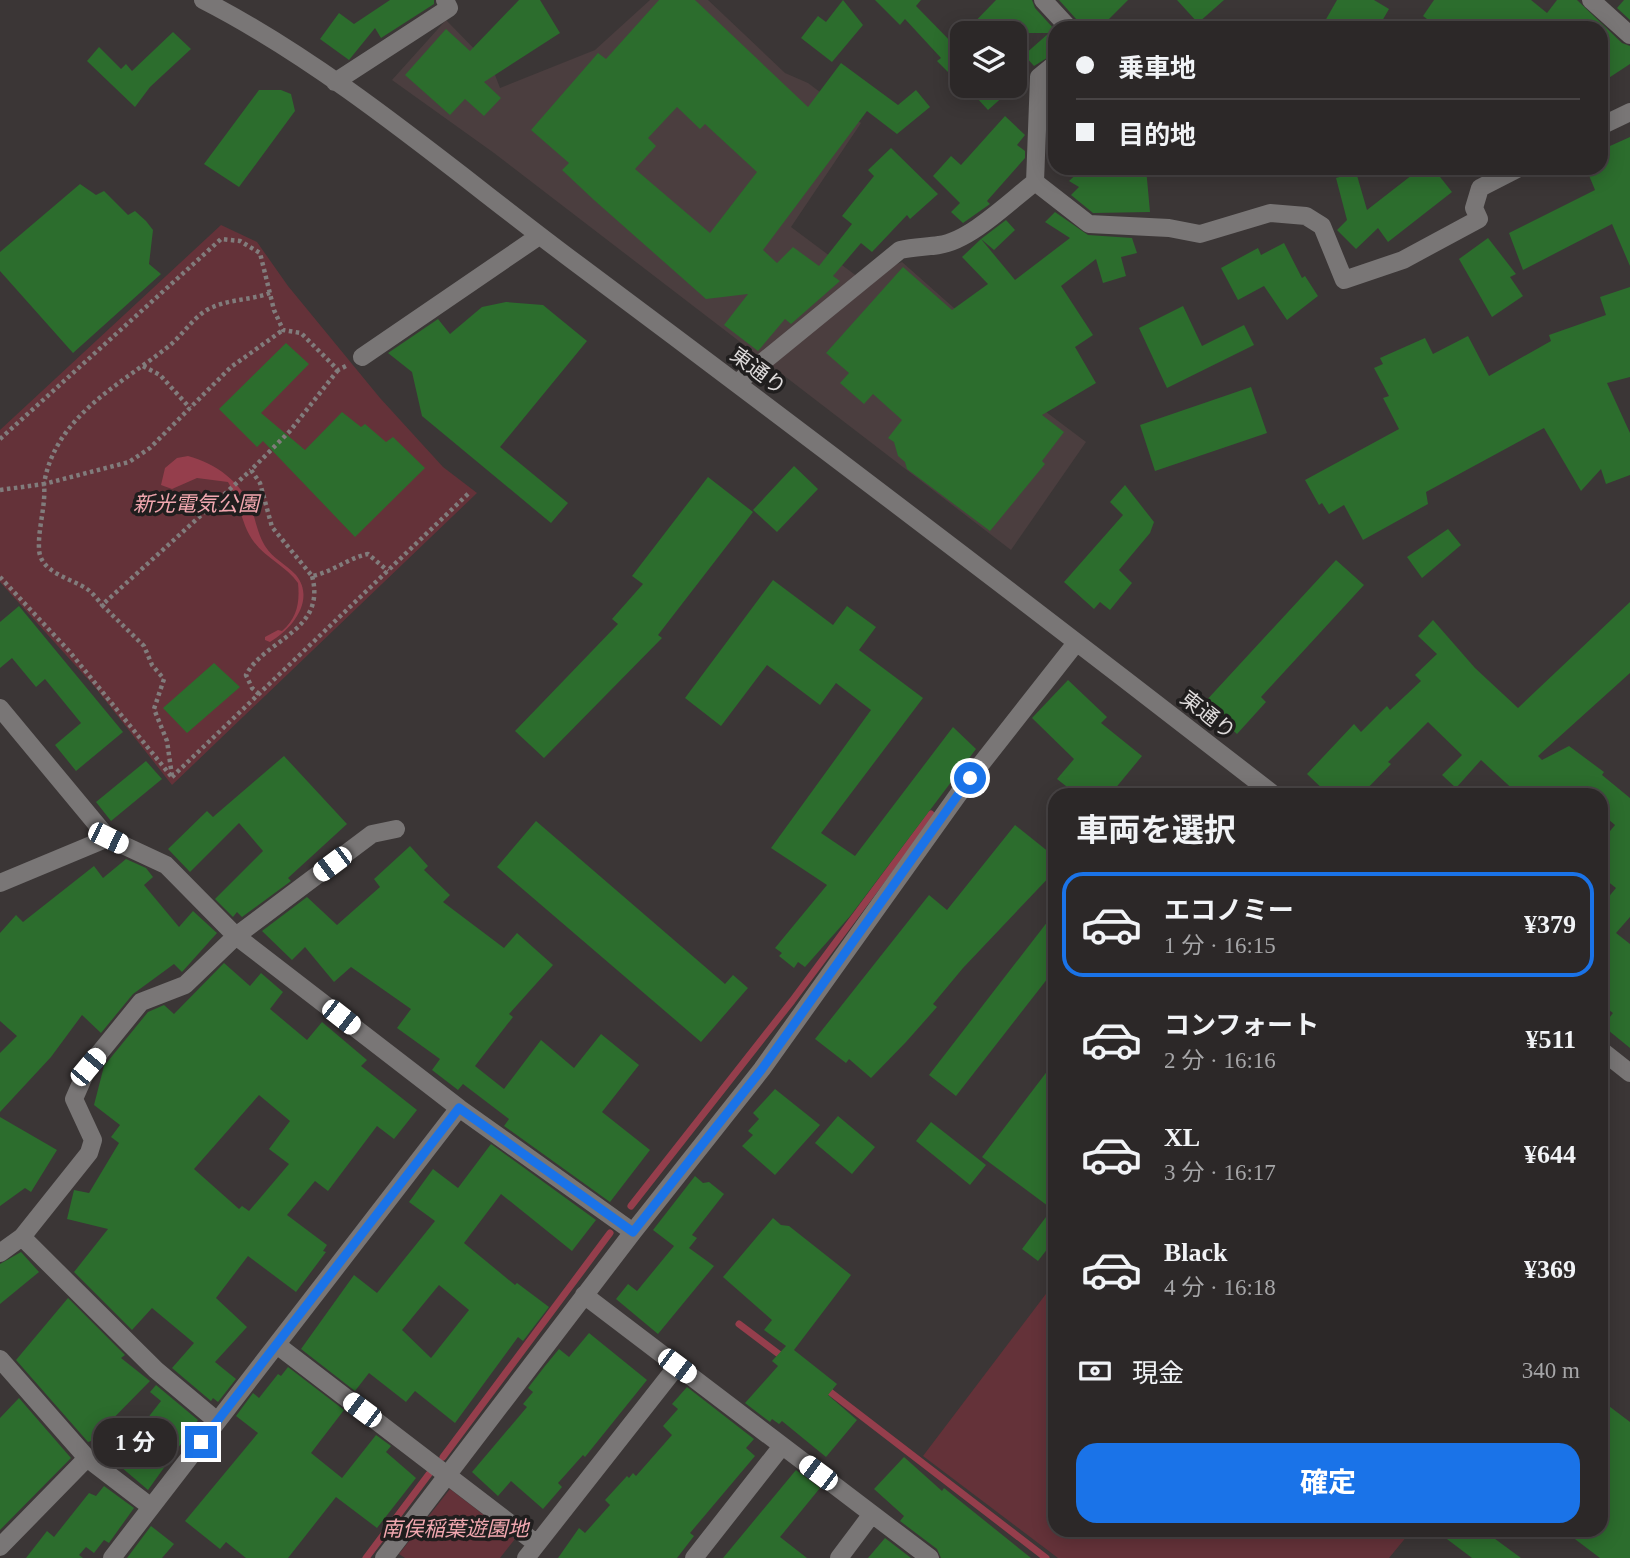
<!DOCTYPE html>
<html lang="ja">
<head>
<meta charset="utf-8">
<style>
  :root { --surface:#2c2828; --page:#343030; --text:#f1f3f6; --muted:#a6a6a8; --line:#484445; --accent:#1a73e8 }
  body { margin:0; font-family:"Times New Roman","Noto Sans JP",serif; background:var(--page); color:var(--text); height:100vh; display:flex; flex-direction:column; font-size:26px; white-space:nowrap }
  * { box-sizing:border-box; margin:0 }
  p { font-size:23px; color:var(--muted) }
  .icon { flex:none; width:38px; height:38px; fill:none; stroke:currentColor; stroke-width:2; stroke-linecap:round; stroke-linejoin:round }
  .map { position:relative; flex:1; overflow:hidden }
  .details { position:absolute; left:1048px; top:788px; width:560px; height:749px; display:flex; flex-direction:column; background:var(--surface); border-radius:21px; box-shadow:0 4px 18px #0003,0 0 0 2px var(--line) }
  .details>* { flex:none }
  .guide { position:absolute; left:1048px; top:21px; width:560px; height:154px; border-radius:21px; box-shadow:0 4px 18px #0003,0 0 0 2px var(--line); display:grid; align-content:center; height:154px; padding:0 28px; background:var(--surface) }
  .buttons { position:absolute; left:950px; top:21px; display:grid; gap:14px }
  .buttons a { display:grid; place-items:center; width:77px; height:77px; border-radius:14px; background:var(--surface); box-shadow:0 4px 18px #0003,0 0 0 2px var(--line); font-size:35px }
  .end { position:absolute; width:32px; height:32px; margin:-16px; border:9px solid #1a73e8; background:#fff; box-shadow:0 0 0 4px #fff }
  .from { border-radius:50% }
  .bubble { position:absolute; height:49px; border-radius:21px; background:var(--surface); box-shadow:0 4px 18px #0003,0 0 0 2px var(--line); font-size:23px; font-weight:700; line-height:49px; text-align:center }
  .car { position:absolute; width:21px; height:42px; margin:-21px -10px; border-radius:9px; box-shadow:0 0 5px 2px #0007; background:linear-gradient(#fff 24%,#345 0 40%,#fff 0 76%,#345 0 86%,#fff 0) }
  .guide b { display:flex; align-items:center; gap:24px; height:66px; font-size:26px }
  .guide b+b { border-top:2px solid var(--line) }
  .guide i { width:18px; height:18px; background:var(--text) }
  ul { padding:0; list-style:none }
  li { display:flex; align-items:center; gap:21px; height:105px; margin:0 14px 10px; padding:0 14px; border:4px solid transparent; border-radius:21px }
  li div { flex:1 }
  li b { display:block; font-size:26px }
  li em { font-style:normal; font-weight:700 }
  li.current { border-color:var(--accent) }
  li>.icon { width:63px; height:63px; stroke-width:1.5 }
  h2 { padding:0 28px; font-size:32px; line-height:84px }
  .pay { display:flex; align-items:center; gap:18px; height:77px; padding:0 28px; font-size:26px }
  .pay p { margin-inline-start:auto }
  .button { display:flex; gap:14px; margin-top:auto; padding:14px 28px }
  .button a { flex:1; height:80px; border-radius:21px; background:var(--accent); color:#fff; font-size:28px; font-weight:700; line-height:80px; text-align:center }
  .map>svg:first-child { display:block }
  .built { fill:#4b3e3f }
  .green { fill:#643239 }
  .water { fill:#953e4c }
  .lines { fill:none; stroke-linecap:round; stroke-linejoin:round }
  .stream { stroke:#953e4c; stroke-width:7 }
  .building { fill:#2c6d2d; fill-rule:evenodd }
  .path { stroke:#817c7c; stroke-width:4.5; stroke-dasharray:3.5 3.5; stroke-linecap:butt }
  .minor { stroke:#797676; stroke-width:18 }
  .route { stroke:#1a73e8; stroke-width:9 }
  .labels { text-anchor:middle; stroke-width:7; stroke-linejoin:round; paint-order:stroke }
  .street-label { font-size:21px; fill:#dedbdb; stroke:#201e1e }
  .park-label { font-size:21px; font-style:italic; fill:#f1a7af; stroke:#201e1e }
</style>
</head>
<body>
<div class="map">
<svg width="1630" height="1558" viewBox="0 0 1630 1558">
  <rect width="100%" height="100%" fill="#3b3636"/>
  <path class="built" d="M 650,0 L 708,0 L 785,73 L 808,83 L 861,123 L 791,227 L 870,286 L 888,268 L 902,262 L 963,316 L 980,362 L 1086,442 L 1011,550 L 494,153 L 392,80 L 446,20 L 492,67 L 500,88 L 595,50 Z"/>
  <path class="green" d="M 221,225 L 257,242 L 288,286 L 380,398 L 443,467 L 477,493 L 172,785 L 94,686 L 0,582 L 0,430 Z
    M 1055,1282 L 1055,1530 L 1412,1530 L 1389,1558 L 1058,1558 L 923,1456 Z
    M 450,1489 L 515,1539 L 500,1558 L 405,1558 L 399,1554 Z"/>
  <path class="water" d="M 188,456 C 215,463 242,482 252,510 C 256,522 258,534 265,546 C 273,559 286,564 296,575 C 316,600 292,629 270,642 L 265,640 L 265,637 L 278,630 L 282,631 C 297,618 300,603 298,583 C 287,567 266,558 254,542 C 241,525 240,501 228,482 L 197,478 L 172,489 L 161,485 L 165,468 L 177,458 Z"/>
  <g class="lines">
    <path class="stream" d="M 631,1206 L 792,1001 L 931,814
      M 739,1324 L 784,1358
      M 825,1388 L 1046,1558
      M 443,1457 L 610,1233
      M 366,1558 L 429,1474"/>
  </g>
  <path class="building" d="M 390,0 L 434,0 L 434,4 L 381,38 L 375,28 L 349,60 L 320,39 L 339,13 L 354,24 Z
    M 519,0 L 540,0 L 560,33 L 484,82 L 501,98 L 484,116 L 465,99 L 450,115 L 405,75 L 446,29 L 470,51 Z
    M 659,0 L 695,0 L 808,107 L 841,63 L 898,105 L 916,90 L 930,107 L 897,134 L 867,111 L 763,250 L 777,263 L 793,247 L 819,266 L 852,224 L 842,216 L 874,176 L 868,170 L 891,148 L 938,194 L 910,219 L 907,215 L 872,252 L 861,243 L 833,276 L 840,281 L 791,324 L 785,319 L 758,351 L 724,325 L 748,294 L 706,299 L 594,200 L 562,170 L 569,163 L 531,130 L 598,53 L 606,59 ZM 677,107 L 700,129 L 705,124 L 757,172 L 710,233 L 635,169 L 656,146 L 648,138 Z
    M 843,0 L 863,25 L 832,62 L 801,38 L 818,16 L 826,22 Z
    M 875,0 L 921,0 L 916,6 L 962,53 L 962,86 L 937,61 L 941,58 L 905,19 L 900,25 Z
    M 996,0 L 1032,0 L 1035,8 L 1055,30 L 1055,53 L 1034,66 L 1024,55 L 1049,33 L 964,33 Z
    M 1059,0 L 1128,0 L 1100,28 L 1080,28 L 1077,20 Z
    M 1177,0 L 1224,0 L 1198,23 Z
    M 1337,0 L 1374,0 L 1389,9 L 1378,28 L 1321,28 Z
    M 1434,0 L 1531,0 L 1547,13 L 1557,0 L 1577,0 L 1622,43 L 1630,46 L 1630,64 L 1601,83 L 1601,28 L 1439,28 L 1423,16 Z
    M 1624,0 L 1630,0 L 1630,20 L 1617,8 Z
    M 173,32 L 191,49 L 150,87 L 135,107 L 87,61 L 99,47 L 121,69 L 126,64 L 132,71 Z
    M 966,86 L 1015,86 L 988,110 Z
    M 259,90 L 281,90 L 291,94 L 295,111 L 239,187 L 204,164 Z
    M 1005,116 L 1025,135 L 1017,145 L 1025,151 L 1025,158 L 987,201 L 990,204 L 963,223 L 951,212 L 960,203 L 933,176 L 951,156 L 961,165 Z
    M 1630,137 L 1630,266 L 1612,224 L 1523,270 L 1509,233 L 1595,190 L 1586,168 L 1601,168 L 1601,150 Z
    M 1083,168 L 1146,168 L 1150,212 L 1093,213 L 1071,195 L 1079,187 L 1069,181 Z
    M 1421,168 L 1433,168 L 1452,192 L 1388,242 L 1378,228 L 1356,249 L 1337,230 L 1347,220 L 1336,178 L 1356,172 L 1367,210 Z
    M 80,184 L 96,195 L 104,191 L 128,215 L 135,211 L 146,221 L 153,230 L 149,264 L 161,274 L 73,353 L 0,271 L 0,252 Z
    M 1055,212 L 1088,235 L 1132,238 L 1137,253 L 1121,257 L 1126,276 L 1103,283 L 1096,259 L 1061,286 L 1093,335 L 1075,347 L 1096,383 L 1042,415 L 1064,432 L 1042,461 L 1045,464 L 990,531 L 907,469 L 905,462 L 898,456 L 894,442 L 888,438 L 902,420 L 873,394 L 864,404 L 840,383 L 849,373 L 826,353 L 903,267 L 952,310 L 988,284 L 962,257 L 981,239 L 1015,280 L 1070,238 L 1045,222 Z
    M 1006,220 L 1015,230 L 994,250 L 981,239 Z
    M 1488,238 L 1516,274 L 1510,277 L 1523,296 L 1492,317 L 1459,259 Z
    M 1284,243 L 1302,278 L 1305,276 L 1318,296 L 1287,320 L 1264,286 L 1238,300 L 1221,268 L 1258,248 L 1261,255 Z
    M 1630,287 L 1630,377 L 1607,383 L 1630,433 L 1630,475 L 1606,484 L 1601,469 L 1581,491 L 1544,428 L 1426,492 L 1428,504 L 1363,540 L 1344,505 L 1329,514 L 1322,503 L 1319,505 L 1305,480 L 1399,429 L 1383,398 L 1389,396 L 1374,368 L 1383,364 L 1380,358 L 1425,338 L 1433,354 L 1468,336 L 1489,376 L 1551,341 L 1549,335 L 1606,315 L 1600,297 Z
    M 506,302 L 543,305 L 587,341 L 500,447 L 568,503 L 551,523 L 422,416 L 412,372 L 388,353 L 438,319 L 450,334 L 482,307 Z
    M 1183,306 L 1202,346 L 1244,325 L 1254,345 L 1167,388 L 1139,328 Z
    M 286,343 L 309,364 L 261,413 L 305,450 L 342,412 L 361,427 L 365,424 L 386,442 L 393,437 L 425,468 L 355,537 L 263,441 L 257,447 L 219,409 Z
    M 1251,387 L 1267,433 L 1155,471 L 1140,425 Z
    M 794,466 L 818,489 L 777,532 L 753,510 Z
    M 708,477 L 753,512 L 658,635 L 662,638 L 544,758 L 515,731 L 618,624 L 612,619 L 643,584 L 632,576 Z
    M 1125,485 L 1154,522 L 1150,533 L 1119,570 L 1132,583 L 1110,610 L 1100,602 L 1094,609 L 1064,582 L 1123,515 L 1110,502 Z
    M 1448,529 L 1461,545 L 1422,578 L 1407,557 Z
    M 1336,560 L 1364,585 L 1261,697 L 1266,702 L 1237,734 L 1204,703 Z
    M 773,580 L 833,625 L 847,606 L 876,627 L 859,650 L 923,698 L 821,833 L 855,856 L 953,727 L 976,749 L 851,915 L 805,967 L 798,962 L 794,968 L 779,956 L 782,953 L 775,948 L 827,885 L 771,848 L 871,710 L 836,683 L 820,705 L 767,665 L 721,726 L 685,698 Z
    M 1630,602 L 1630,673 L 1538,756 L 1542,760 L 1569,746 L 1604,772 L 1602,775 L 1630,798 L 1630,917 L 1616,933 L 1630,944 L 1630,1048 L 1603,1026 L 1613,1013 L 1601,1004 L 1601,906 L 1616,888 L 1601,876 L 1601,842 L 1615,825 L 1601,813 L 1601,794 L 1518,794 L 1481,760 L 1456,788 L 1442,775 L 1462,755 L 1428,722 L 1388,762 L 1391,764 L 1362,794 L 1328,794 L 1307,774 L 1354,724 L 1361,732 L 1387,706 L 1390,710 L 1421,681 L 1415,675 L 1437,654 L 1418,636 L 1433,620 L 1475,668 L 1518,708 Z
    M 19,606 L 123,732 L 76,771 L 55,745 L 81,723 L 45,679 L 36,687 L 12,658 L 0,668 L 0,622 Z
    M 214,663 L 240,687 L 187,733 L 163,708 Z
    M 1068,680 L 1107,717 L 1101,723 L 1142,756 L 1114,790 L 1076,794 L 1057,779 L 1074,759 L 1032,718 Z
    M 284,756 L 347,824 L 288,878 L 291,881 L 242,917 L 237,912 L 233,917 L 215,899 L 263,851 L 239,823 L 190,872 L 168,849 L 207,811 L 213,817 Z
    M 146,761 L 162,779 L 111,821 L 96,802 Z
    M 536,821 L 725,984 L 733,975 L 748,988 L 701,1042 L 497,867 Z
    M 1015,825 L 1055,857 L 1055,871 L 963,968 L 933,1004 L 937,1007 L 906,1042 L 871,1078 L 849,1059 L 846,1063 L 815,1039 L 929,895 L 947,910 Z
    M 410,846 L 428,866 L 424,870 L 450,895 L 443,902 L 504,948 L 517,933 L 553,965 L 509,1014 L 513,1017 L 475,1066 L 504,1089 L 541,1040 L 574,1068 L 601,1034 L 639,1065 L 602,1112 L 650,1150 L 610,1202 L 504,1126 L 509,1119 L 463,1084 L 458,1090 L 432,1070 L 440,1059 L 397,1028 L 411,1009 L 351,967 L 334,982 L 305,947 L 292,960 L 262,931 L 307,897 L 337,925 L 380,887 L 374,879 Z
    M 126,859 L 146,868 L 153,877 L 144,885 L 179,927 L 193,911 L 217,933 L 182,972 L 174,964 L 133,994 L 101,1033 L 82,1015 L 51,1057 L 0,1112 L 0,1053 L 17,1036 L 0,1021 L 0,933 L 16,915 L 23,922 L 94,866 L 103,878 Z
    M 1055,912 L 1055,969 L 956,1096 L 929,1075 Z
    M 224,963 L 250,986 L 261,973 L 283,992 L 270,1009 L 307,1040 L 322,1022 L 367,1060 L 361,1066 L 417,1110 L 394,1139 L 377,1126 L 328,1191 L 315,1181 L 287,1215 L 327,1245 L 323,1251 L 326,1252 L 296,1292 L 248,1256 L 216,1298 L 247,1327 L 215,1362 L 236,1379 L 218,1402 L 213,1398 L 211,1401 L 172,1368 L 194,1343 L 152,1308 L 132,1330 L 74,1272 L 108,1229 L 67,1219 L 74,1190 L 89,1193 L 119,1143 L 111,1137 L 120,1125 L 94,1105 L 104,1066 L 148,1012 L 164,1005 L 174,1014 ZM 259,1095 L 290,1121 L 269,1149 L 289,1164 L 249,1211 L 242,1206 L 239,1209 L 194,1169 Z
    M 1055,1061 L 1055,1239 L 1038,1261 L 1022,1249 L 1052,1209 L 982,1157 Z
    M 775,1089 L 820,1125 L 775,1175 L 742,1146 L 753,1135 L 748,1131 L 759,1119 L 753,1113 Z
    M 838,1116 L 875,1147 L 852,1174 L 815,1143 Z
    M 0,1117 L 57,1150 L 31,1192 L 25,1188 L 0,1206 Z
    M 931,1122 L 986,1165 L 970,1185 L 916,1141 Z
    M 491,1144 L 596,1220 L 572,1251 L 501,1194 L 464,1243 L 515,1285 L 517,1283 L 549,1307 L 523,1341 L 518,1337 L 455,1423 L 415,1391 L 406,1402 L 369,1373 L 355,1391 L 301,1349 L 354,1275 L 377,1293 L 435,1221 L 409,1202 L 433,1169 L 458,1188 ZM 439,1285 L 469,1310 L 431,1358 L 402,1330 Z
    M 695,1176 L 703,1183 L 709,1182 L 724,1194 L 692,1235 L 697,1238 L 689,1248 L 714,1266 L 658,1334 L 616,1299 L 628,1284 L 637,1291 L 674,1246 L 653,1230 Z
    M 773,1218 L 781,1225 L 789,1226 L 851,1275 L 794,1350 L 837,1384 L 828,1395 L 857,1420 L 826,1457 L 782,1421 L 779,1424 L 772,1419 L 770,1422 L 745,1403 L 778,1366 L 772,1361 L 786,1346 L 764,1330 L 772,1320 L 723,1277 Z
    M 21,1252 L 39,1272 L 0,1304 L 0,1264 Z
    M 68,1298 L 125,1355 L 121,1358 L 150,1381 L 91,1441 L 88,1442 L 16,1360 Z
    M 589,1333 L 647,1380 L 585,1457 L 583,1455 L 558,1483 L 562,1487 L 543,1509 L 511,1481 L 498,1496 L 472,1472 L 527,1407 L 523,1404 L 533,1392 L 528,1388 L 545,1366 L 559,1349 L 569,1357 Z
    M 288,1367 L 344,1410 L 311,1453 L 342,1478 L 376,1435 L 391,1446 L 386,1452 L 416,1478 L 377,1528 L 336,1497 L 288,1558 L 246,1558 L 226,1542 L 220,1549 L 185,1521 L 258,1433 L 236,1416 L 253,1393 L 259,1398 L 278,1374 L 281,1376 Z
    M 156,1385 L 198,1420 L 148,1490 L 114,1461 L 161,1401 L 150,1392 Z
    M 687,1387 L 754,1439 L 746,1448 L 755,1456 L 690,1533 L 694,1536 L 677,1558 L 558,1558 L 579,1528 L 585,1533 L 610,1505 L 605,1500 L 627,1476 L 629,1478 L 633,1473 L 636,1476 L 672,1435 L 663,1426 L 678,1409 L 672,1404 Z
    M 19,1398 L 71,1458 L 0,1530 L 0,1418 Z
    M 1601,1400 L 1630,1422 L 1630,1558 L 1600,1558 L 1563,1530 L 1601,1530 Z
    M 904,1457 L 942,1491 L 944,1488 L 1031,1558 L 941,1558 L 937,1549 L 900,1521 L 904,1516 L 874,1489 Z
    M 796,1470 L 820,1488 L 780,1537 L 807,1558 L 723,1558 Z
    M 104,1486 L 134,1508 L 109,1543 L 104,1540 L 94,1553 L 86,1547 L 79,1555 L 83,1558 L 26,1558 L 47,1531 L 54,1537 L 89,1493 L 96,1496 Z
    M 151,1526 L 174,1544 L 162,1558 L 127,1558 Z
    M 1435,1530 L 1483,1530 L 1521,1558 L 1472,1558 Z
    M 885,1538 L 911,1558 L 868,1558 Z"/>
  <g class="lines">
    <path class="path" d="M 270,293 C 251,300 231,299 213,307 C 195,314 184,334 169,346 C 120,385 55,416 44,484 L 129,462 L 150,448 L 231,367 L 283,330
      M 143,366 L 160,375 L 190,408
      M 338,370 L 290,431 L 251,470 L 260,483 L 272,527 L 312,576 C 333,572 348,558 368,554 L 388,571
      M 0,439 L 221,239 L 240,241 L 260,253 L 274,310 L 283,330 L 301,333 L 338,370 L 346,366
      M 0,490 L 44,484 C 46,506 38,527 39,549 C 40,573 71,578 87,589 C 93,593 98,600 102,605
      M 0,577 L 69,651 L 171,776
      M 259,694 L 252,688 L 246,675 C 265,639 327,631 312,576
      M 172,776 L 167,741 L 154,709 L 164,679 L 152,665 L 144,646 L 102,605 L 251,470
      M 172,777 L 469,493"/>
    <path class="minor" d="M 203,0 C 336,68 460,177 580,266 C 813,440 1044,616 1273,794
      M 1043,0 L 1069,28
      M 1591,0 L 1630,35
      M 335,82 L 449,8 L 445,0
      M 1601,126 L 1630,112
      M 1035,182 L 1039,77 L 1055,64
      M 362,357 L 539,236
      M 737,383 L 900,250 C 914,247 926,247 939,245 C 970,241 1010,201 1035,182 L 1089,224 L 1169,228 L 1200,234 L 1270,213 L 1306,216 L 1322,226 L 1344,280 L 1403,260 L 1479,219 L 1474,208 L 1480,188 L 1519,168
      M 0,708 L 108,838 L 166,865 L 236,936 L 459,1108 L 633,1232
      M 0,883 L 108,838
      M 1601,1050 L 1630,1073
      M 22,1237 L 156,1370 L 217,1421
      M 0,1253 L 22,1237 L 89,1153 L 93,1140 L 74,1099 L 88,1067 L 141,1002 L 185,985 L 236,936 L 372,834 L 396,829
      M 584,1295 L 930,1558
      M 277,1345 L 537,1544
      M 0,1359 L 87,1458 L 151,1507
      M 0,1547 L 87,1458
      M 112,1558 L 459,1108
      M 384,1558 L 633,1232 L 762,1069 L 970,778 L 1076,643
      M 526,1558 L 677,1366
      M 694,1558 L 782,1446
      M 839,1558 L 872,1514"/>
  </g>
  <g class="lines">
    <path class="route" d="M 201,1442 L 459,1108 L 633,1232 L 762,1069 L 970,778"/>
  </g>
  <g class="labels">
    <g class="street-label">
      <text transform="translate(758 371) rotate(37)" y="7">東通り</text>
      <text transform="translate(1208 715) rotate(38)" y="7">東通り</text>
    </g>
    <g class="park-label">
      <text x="196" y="511">新光電気公園</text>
      <text x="455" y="1536">南俣稲葉遊園地</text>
    </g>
  </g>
</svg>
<div class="buttons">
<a><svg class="icon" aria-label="layers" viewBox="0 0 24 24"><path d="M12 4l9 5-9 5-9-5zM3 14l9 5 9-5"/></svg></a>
</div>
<i class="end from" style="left:970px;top:778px"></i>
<i class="end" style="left:201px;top:1442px"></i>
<div class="bubble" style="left:93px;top:1418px;width:84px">1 分</div>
<i class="car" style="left:108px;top:838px;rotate:116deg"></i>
<i class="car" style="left:332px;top:864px;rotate:233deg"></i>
<i class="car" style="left:341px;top:1017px;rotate:128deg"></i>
<i class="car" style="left:88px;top:1067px;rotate:40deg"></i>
<i class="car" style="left:677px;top:1366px;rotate:127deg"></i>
<i class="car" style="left:362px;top:1410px;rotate:307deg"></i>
<i class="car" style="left:818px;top:1473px;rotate:307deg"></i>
<div class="guide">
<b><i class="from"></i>乗車地</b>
<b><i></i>目的地</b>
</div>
<section class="details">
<h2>車両を選択</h2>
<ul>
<li class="current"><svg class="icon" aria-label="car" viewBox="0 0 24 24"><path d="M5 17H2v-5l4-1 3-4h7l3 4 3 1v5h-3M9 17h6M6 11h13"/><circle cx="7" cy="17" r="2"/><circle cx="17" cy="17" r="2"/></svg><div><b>エコノミー</b><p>1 分 · 16:15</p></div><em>¥379</em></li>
<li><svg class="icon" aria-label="car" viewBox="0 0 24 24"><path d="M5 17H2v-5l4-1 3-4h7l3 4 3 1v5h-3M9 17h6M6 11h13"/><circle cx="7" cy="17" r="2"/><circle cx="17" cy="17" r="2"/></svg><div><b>コンフォート</b><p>2 分 · 16:16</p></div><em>¥511</em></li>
<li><svg class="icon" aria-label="car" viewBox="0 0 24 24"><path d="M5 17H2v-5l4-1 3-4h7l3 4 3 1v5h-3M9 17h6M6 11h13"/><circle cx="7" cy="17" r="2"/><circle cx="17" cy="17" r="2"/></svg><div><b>XL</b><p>3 分 · 16:17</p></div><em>¥644</em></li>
<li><svg class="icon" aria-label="car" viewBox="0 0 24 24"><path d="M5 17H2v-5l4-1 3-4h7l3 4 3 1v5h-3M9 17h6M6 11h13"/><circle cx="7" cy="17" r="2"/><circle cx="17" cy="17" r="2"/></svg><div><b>Black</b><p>4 分 · 16:18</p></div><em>¥369</em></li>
</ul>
<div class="pay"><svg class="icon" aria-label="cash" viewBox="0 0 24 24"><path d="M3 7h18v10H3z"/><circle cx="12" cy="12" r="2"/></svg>現金<p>340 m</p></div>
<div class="button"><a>確定</a></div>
</section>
</div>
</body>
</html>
